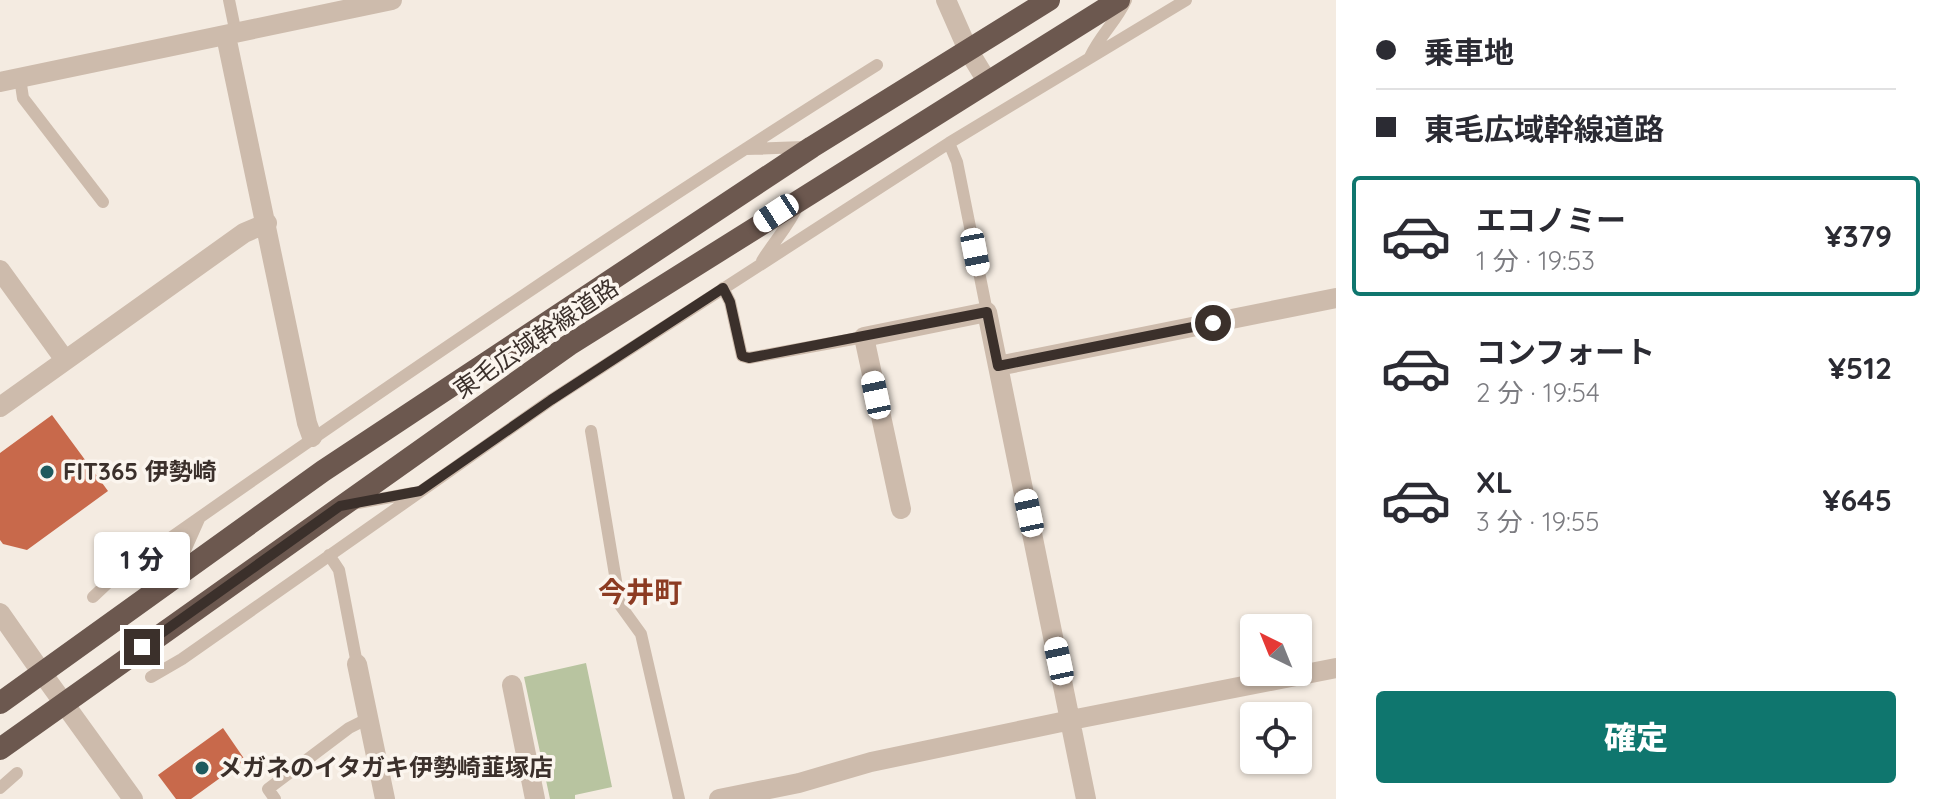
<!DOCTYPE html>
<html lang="ja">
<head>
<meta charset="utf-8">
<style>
  :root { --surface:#fff; --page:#f2f2f3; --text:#2b2b33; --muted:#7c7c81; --line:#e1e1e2; --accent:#0f766e }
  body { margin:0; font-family:Quicksand,"Noto Sans JP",sans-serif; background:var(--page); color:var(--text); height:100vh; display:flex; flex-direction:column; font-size:30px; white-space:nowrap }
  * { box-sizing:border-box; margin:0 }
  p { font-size:26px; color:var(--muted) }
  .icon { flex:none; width:44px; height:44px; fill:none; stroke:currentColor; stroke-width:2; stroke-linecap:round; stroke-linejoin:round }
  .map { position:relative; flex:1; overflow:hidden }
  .side { display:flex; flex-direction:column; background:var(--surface); width:600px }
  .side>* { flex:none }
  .hud { display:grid; align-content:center; height:176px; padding:0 40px; background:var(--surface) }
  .needle { width:52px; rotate:317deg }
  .fabs { position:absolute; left:1240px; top:614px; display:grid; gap:16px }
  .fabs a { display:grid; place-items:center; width:72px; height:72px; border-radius:8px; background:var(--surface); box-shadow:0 2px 6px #0004; font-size:40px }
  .end { position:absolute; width:36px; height:36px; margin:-18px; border:10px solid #3b302b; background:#fff; box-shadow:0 0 0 4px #fff }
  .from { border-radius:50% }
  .bubble { position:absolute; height:56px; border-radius:8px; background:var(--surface); box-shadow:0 2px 6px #0004; font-size:26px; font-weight:800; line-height:56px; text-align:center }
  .car { position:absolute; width:24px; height:48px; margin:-24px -12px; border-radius:10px; box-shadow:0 0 6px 2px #0007; background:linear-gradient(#fff 24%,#345 0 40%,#fff 0 76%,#345 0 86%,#fff 0) }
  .hud b { display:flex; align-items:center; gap:28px; height:76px; font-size:30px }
  .hud b+b { border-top:2px solid var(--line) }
  .hud i { width:20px; height:20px; background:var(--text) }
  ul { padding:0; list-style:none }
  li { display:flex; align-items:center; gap:24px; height:120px; margin:0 16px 12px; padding:0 24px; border:4px solid transparent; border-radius:8px }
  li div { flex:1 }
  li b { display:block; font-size:30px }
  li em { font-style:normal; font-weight:800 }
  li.on { border-color:var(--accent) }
  li>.icon { width:72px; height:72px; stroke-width:1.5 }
  .button { display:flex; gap:16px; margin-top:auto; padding:16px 40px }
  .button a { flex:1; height:92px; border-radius:8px; background:var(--accent); color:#fff; font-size:32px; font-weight:800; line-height:92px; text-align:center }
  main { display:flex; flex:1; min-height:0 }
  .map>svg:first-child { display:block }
  .green { fill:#b8c4a0 }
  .building { fill:#c8694b }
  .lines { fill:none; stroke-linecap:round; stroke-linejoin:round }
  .service { stroke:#cdbbac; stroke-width:12 }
  .minor { stroke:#cdbbac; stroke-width:20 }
  .tertiary { stroke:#cdbbac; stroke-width:20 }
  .trunk { stroke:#6c584f; stroke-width:22 }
  .route { stroke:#3b302b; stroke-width:10 }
  .poi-dot { fill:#1f5a5e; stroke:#fbf5ee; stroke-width:3 }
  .labels { text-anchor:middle; stroke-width:7; stroke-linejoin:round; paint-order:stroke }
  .street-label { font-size:24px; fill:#3b302b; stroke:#fbf5ee }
  .poi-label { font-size:24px; font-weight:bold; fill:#3b302b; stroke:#fbf5ee; text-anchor:start }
  .quarter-label { font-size:28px; font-weight:bold; fill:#8c3b22; stroke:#fbf5ee }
</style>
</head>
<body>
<main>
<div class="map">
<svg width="1336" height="799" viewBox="0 0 1336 799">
  <rect width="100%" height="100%" fill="#f4ebe1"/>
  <path class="green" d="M 586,663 L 612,787 L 575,795 L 575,799 L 550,799 L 524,677 Z"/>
  <path class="building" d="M 52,415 L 108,491 L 27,550 L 3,544 L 0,540 L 0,453 Z
    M 223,728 L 245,760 L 191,799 L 176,799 L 158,775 Z"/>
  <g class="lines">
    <path class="service" d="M 229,0 L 236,34
      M 1090,57 C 1100,35 1116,22 1126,0
      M 20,78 L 23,98 L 103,202
      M 949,143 L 957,162 L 987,312
      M 746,149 L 804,147
      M 762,261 C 774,241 790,225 799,203
      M 723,288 L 730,302 L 742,356 L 749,358 L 864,337
      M 591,431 L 620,605 L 641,634 L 679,799
      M 352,504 L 413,493
      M 329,555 L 339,570 L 357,664
      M 174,575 L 199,519
      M 93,597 L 112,579 C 363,402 617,228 877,65
      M 151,677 L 182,659 L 551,400 L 949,143 L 1186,0
      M 0,788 L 17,773
      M 275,799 L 268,789 L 349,728 L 369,718"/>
    <path class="minor" d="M 946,0 L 968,50 L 987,81
      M 226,36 L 307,423 L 312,437
      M 0,82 L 392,0
      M 0,270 L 65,360
      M 998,366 L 1336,298
      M 0,407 L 244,233 L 267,223
      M 901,509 L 864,337 L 987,312 L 1086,799
      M 0,613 L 42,673
      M 357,664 L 385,799
      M 512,685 L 535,799
      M 719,799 L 799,783 L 871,762 L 1071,720 L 1336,668"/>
    <path class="tertiary" d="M 42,673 L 133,799"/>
    <path class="trunk" d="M 0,703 L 323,471 L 812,147 L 1049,0
      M 0,749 L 569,345 L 1119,0"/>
  </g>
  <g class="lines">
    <path class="route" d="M 142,647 L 340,506 L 420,491 L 551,400 L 723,288 L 730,302 L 742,356 L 749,358 L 987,312 L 998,366 L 1213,323"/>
  </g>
  <g class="poi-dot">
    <circle cx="47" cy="472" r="8"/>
    <circle cx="202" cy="768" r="8"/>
  </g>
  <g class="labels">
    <g class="street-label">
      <text transform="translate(536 339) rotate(-34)" y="8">東毛広域幹線道路</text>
    </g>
    <g class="poi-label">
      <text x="63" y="480">FIT365 伊勢崎</text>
      <text x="218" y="776">メガネのイタガキ伊勢崎韮塚店</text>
    </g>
    <g class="quarter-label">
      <text x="640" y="602">今井町</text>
    </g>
  </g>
</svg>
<div class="fabs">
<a><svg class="needle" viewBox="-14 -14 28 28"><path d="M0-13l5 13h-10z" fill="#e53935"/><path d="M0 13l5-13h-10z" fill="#7c7c81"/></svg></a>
<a><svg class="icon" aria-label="locate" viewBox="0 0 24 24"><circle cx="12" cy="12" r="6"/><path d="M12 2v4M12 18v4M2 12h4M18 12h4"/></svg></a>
</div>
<i class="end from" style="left:1213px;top:323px"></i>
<i class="end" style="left:142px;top:647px"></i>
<div class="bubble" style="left:94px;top:532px;width:96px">1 分</div>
<i class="car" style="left:776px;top:213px;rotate:237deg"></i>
<i class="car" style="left:975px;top:252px;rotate:169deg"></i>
<i class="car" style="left:876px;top:395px;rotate:348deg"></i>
<i class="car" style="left:1029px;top:513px;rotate:348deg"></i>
<i class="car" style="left:1059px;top:661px;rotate:348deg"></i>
</div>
<section class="side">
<div class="hud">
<b><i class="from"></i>乗車地</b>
<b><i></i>東毛広域幹線道路</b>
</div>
<ul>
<li class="on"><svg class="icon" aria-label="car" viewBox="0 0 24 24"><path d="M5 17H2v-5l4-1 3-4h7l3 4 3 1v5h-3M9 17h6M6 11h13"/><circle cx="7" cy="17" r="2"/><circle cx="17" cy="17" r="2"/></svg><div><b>エコノミー</b><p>1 分 · 19:53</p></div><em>¥379</em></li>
<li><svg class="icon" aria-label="car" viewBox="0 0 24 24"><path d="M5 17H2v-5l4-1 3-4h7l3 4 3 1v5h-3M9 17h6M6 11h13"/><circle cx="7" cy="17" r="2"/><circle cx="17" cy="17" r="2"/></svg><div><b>コンフォート</b><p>2 分 · 19:54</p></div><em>¥512</em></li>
<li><svg class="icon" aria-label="car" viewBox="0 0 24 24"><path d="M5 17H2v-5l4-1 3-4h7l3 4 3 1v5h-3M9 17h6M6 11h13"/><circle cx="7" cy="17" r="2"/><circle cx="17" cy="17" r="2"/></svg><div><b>XL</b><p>3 分 · 19:55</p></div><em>¥645</em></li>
</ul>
<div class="button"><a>確定</a></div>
</section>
</main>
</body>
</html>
